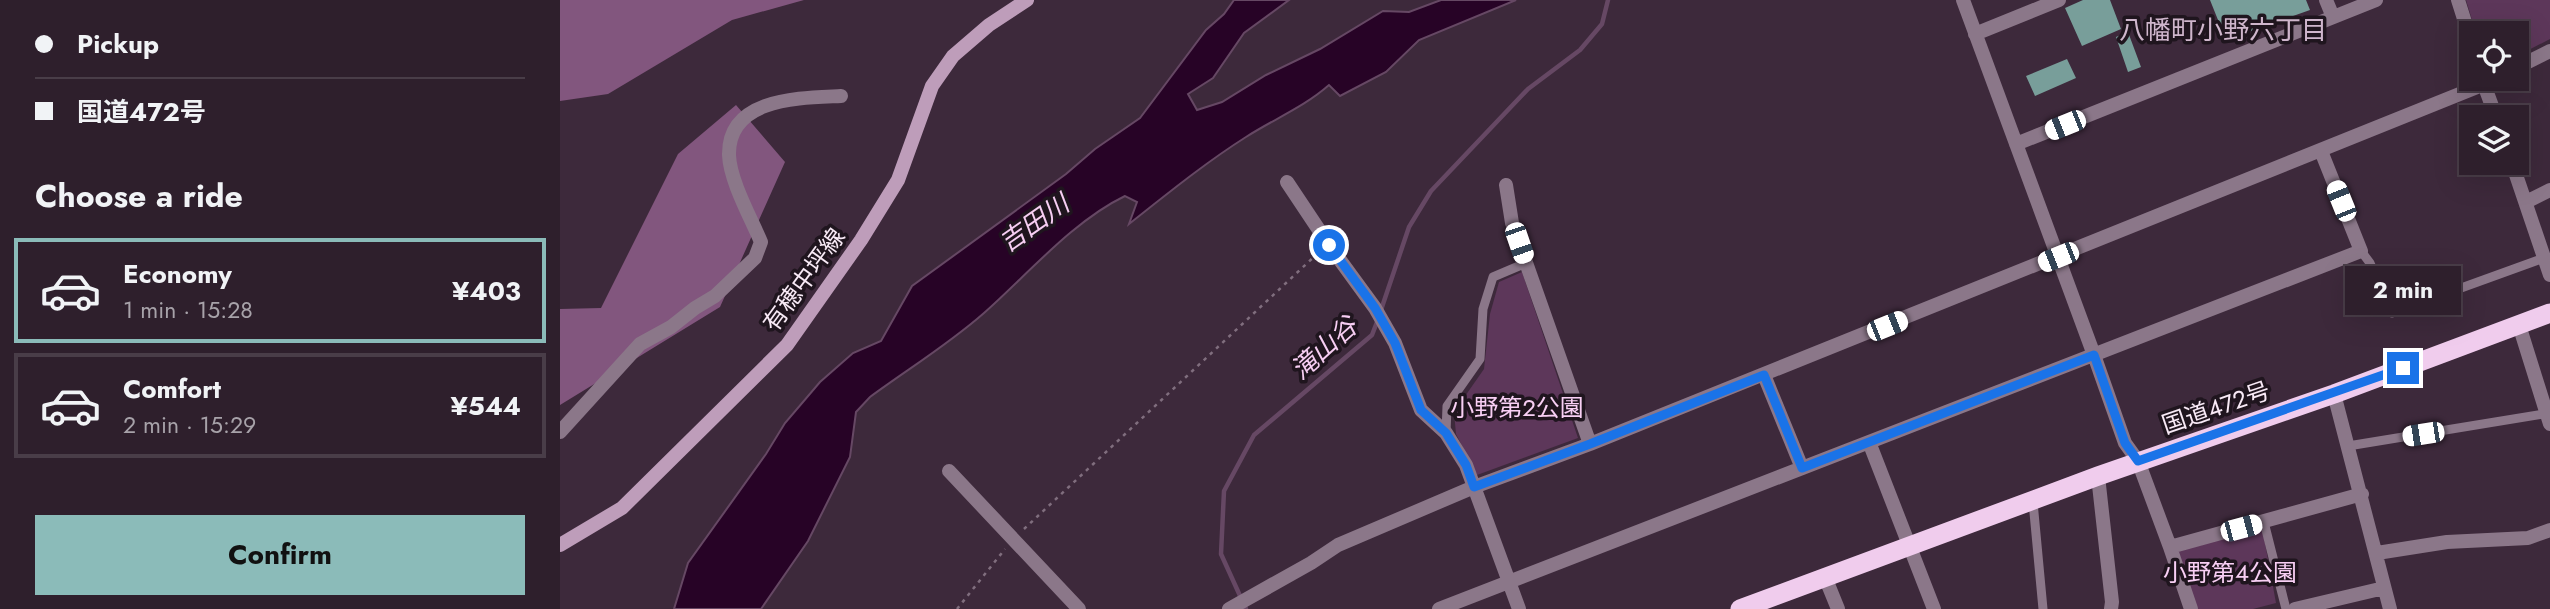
<!DOCTYPE html>
<html lang="en">
<head>
<meta charset="utf-8">
<style>
  :root { --surface:#2e1f2c; --page:#3a2c38; --text:#f1f3f6; --muted:#a7a2a9; --line:#493d48; --accent:#8bbbb9 }
  body { margin:0; font-family:Jost,"Noto Sans JP",sans-serif; background:var(--page); color:var(--text); height:100vh; display:flex; flex-direction:column; font-size:26px; white-space:nowrap }
  * { box-sizing:border-box; margin:0 }
  p { font-size:23px; color:var(--muted) }
  .icon { flex:none; width:38px; height:38px; fill:none; stroke:currentColor; stroke-width:2; stroke-linecap:round; stroke-linejoin:round }
  .map { position:relative; flex:1; overflow:hidden }
  .sheet { display:flex; flex-direction:column; background:var(--surface); width:560px }
  .sheet>* { flex:none }
  .top-card { display:grid; align-content:center; height:154px; padding:0 35px; background:var(--surface) }
  .controls { position:absolute; left:1899px; top:21px; display:grid; gap:14px }
  .controls a { display:grid; place-items:center; width:70px; height:70px; border-radius:0px; background:var(--surface); box-shadow:0 7px 28px #0002,0 0 0 2px var(--line); font-size:35px }
  .end { position:absolute; width:32px; height:32px; margin:-16px; border:9px solid #1a73e8; background:#fff; box-shadow:0 0 0 4px #fff }
  .from { border-radius:50% }
  .bubble { position:absolute; height:49px; border-radius:0px; background:var(--surface); box-shadow:0 7px 28px #0002,0 0 0 2px var(--line); font-size:23px; font-weight:700; line-height:49px; text-align:center }
  .car { position:absolute; width:21px; height:42px; margin:-21px -10px; border-radius:9px; box-shadow:0 0 5px 2px #0007; background:linear-gradient(#fff 24%,#345 0 40%,#fff 0 76%,#345 0 86%,#fff 0) }
  .top-card b { display:flex; align-items:center; gap:24px; height:66px; font-size:26px }
  .top-card b+b { border-top:2px solid var(--line) }
  .top-card i { width:18px; height:18px; background:var(--text) }
  ul { padding:0; list-style:none }
  li { display:flex; align-items:center; gap:21px; height:105px; margin:0 14px 10px; padding:0 21px; border:4px solid var(--line); border-radius:0px }
  li div { flex:1 }
  li b { display:block; font-size:26px }
  li em { font-style:normal; font-weight:700 }
  li.selected { border-color:var(--accent) }
  li>.icon { width:63px; height:63px; stroke-width:1.5 }
  h2 { padding:0 35px; font-size:32px; line-height:84px }
  .primary-button { display:flex; gap:14px; margin-top:auto; padding:14px 35px }
  .primary-button a { flex:1; height:80px; border-radius:0px; background:var(--accent); color:#111; font-size:28px; font-weight:700; line-height:80px; text-align:center }
  main { display:flex; flex:1; min-height:0 }
  .map>svg:first-child { display:block }
  .green { fill:#5d375a }
  .forest { fill:#82567e }
  .water { fill:#270326; stroke:#664864; stroke-width:2 }
  .lines { fill:none; stroke-linecap:round; stroke-linejoin:round }
  .stream { stroke:#664864; stroke-width:4.5 }
  .building { fill:#789e9a }
  .path { stroke:#806e7e; stroke-width:2.5; stroke-dasharray:3.5 5; stroke-linecap:butt }
  .service { stroke:#8b7789; stroke-width:9 }
  .minor { stroke:#8b7789; stroke-width:14 }
  .secondary { stroke:#be9dba; stroke-width:14 }
  .trunk { stroke:#f0cced; stroke-width:19 }
  .route { stroke:#1a73e8; stroke-width:9 }
  .labels { text-anchor:middle; stroke-width:7; stroke-linejoin:round; paint-order:stroke }
  .street-label { font-size:24px; fill:#f8eaf6; stroke:#1f151e }
  .park-label { font-size:24px; fill:#f8cff4; stroke:#1f151e }
  .neighbourhood-label { font-size:26px; fill:#cfb6cc; stroke:#1f151e }
  .water-label { font-size:26px; font-style:italic; fill:#f7cef3; stroke:#1f151e }
</style>
</head>
<body>
<main>
<section class="sheet">
<div class="top-card">
<b><i class="from"></i>Pickup</b>
<b><i></i>国道472号</b>
</div>
<h2>Choose a ride</h2>
<ul>
<li class="selected"><svg class="icon" aria-label="car" viewBox="0 0 24 24"><path d="M5 17H2v-5l4-1 3-4h7l3 4 3 1v5h-3M9 17h6M6 11h13"/><circle cx="7" cy="17" r="2"/><circle cx="17" cy="17" r="2"/></svg><div><b>Economy</b><p>1 min · 15:28</p></div><em>¥403</em></li>
<li><svg class="icon" aria-label="car" viewBox="0 0 24 24"><path d="M5 17H2v-5l4-1 3-4h7l3 4 3 1v5h-3M9 17h6M6 11h13"/><circle cx="7" cy="17" r="2"/><circle cx="17" cy="17" r="2"/></svg><div><b>Comfort</b><p>2 min · 15:29</p></div><em>¥544</em></li>
</ul>
<div class="primary-button"><a>Confirm</a></div>
</section>
<div class="map">
<svg width="1990" height="609" viewBox="0 0 1990 609">
  <rect width="100%" height="100%" fill="#3d293b"/>
  <path class="green" d="M 1906,0 L 1990,0 L 1990,39 L 1957,56 L 1956,33 L 1916,33 Z
    M 962,272 L 1018,438 L 917,475 L 896,434 L 894,412 L 924,369 L 930,314 L 939,282 Z
    M 1702,527 L 1716,603 L 1693,609 L 1637,609 L 1617,551 Z"/>
  <path class="forest" d="M 0,0 L 244,0 L 172,20 L 48,94 L 0,101 Z
    M 176,105 L 225,162 L 160,307 L 0,405 L 0,309 L 41,308 L 118,154 Z"/>
  <path class="water" d="M 674,0 L 729,0 L 684,33 L 653,78 L 628,94 L 637,110 L 662,102 L 706,75 L 760,49 L 823,11 L 849,12 L 881,0 L 956,0 L 859,40 L 826,72 L 780,96 L 769,85 C 744,107 714,119 686,137 C 645,163 607,194 569,224 L 577,202 L 565,196 C 513,221 467,275 424,313 C 389,344 348,369 310,397 L 296,412 L 290,457 L 248,541 L 201,609 L 114,609 L 128,563 L 206,454 L 225,423 L 260,382 L 293,353 L 321,341 L 352,286 L 506,174 L 535,149 L 580,118 L 646,30 L 664,14 Z"/>
  <g class="lines">
    <path class="stream" d="M 821,310 L 849,227 L 871,191 L 968,89 L 1020,50 L 1042,24 L 1048,0
      M 686,609 L 661,554 L 664,491 L 694,435 L 812,335 L 817,322"/>
  </g>
  <path class="building" d="M 1523,0 L 1550,0 L 1561,29 L 1522,46 L 1505,8 Z
    M 1650,0 L 1746,0 L 1750,10 L 1666,40 Z
    M 1568,32 L 1581,67 L 1568,72 L 1556,37 Z
    M 1507,59 L 1516,78 L 1475,96 L 1466,76 Z"/>
  <g class="lines">
    <path class="path" d="M 464,529 L 758,253
      M 397,609 L 445,549"/>
    <path class="service" d="M 1801,251 L 1810,263 L 1832,313 L 1984,258
      M 886,433 L 887,406 L 920,359 L 923,309 L 933,277 L 966,263
      M 1788,446 L 1990,413
      M 1473,502 L 1483,609
      M 1704,522 L 1726,609"/>
    <path class="minor" d="M 1403,0 L 1534,355 L 1565,443 L 1578,461 L 1610,547
      M 1766,0 L 1773,17
      M 1898,0 L 1911,41
      M 1415,34 L 1499,0
      M 1956,68 L 1990,51
      M 1922,79 L 1936,117
      M 1456,144 L 1816,0
      M 1952,163 L 1990,275
      M 727,182 L 769,245 L 815,308 L 835,343 L 861,410 L 886,433 L 906,465 L 959,609
      M 946,185 L 952,223 L 1030,444
      M 1966,202 L 1990,190
      M 1959,325 L 1990,424
      M 1204,375 L 1242,468
      M 1774,394 L 1830,609
      M 0,432 L 80,344 L 111,327 L 135,308 L 155,296 L 195,258 L 201,242 C 191,218 170,181 169,155 C 168,97 241,98 281,96
      M 1309,442 L 1374,609
      M 389,471 L 519,609
      M 1538,476 L 1552,602 L 1551,609
      M 1817,553 L 1887,542 L 1968,538 L 1990,530
      M 1265,577 L 1278,609
      M 669,609 L 751,563 L 778,545 L 914,487 L 1030,444 L 1937,79
      M 879,609 L 1801,251 L 1761,151
      M 1631,609 L 1610,547 L 1802,494
      M 1735,609 L 1824,588"/>
    <path class="secondary" d="M 0,545 L 62,508 L 227,345 L 301,240 L 338,180 L 372,86 L 393,56 L 429,25 L 467,0"/>
    <path class="trunk" d="M 1180,609 L 1538,476 L 1774,394 L 1990,313"/>
  </g>
  <g class="lines">
    <path class="route" d="M 769,245 L 815,308 L 835,343 L 861,410 L 886,433 L 906,465 L 914,487 L 1030,444 L 1204,375 L 1242,468 L 1534,355 L 1565,443 L 1578,461 L 1843,368"/>
  </g>
  <g class="labels">
    <g class="street-label">
      <text transform="translate(244 280) rotate(-54)" y="8">有穂中坪線</text>
      <text transform="translate(1656 408) rotate(-19)" y="8">国道472号</text>
    </g>
    <g class="park-label">
      <text x="957" y="416">小野第2公園</text>
      <text x="1670" y="581">小野第4公園</text>
    </g>
    <g class="neighbourhood-label">
      <text x="1663" y="39">八幡町小野六丁目</text>
    </g>
    <g class="water-label">
      <text transform="translate(474 223) rotate(-35)" y="9">吉田川</text>
      <text transform="translate(764 348) rotate(-42)" y="9">滝山谷</text>
    </g>
  </g>
</svg>
<div class="controls">
<a><svg class="icon" aria-label="locate" viewBox="0 0 24 24"><circle cx="12" cy="12" r="6"/><path d="M12 2v4M12 18v4M2 12h4M18 12h4"/></svg></a>
<a><svg class="icon" aria-label="layers" viewBox="0 0 24 24"><path d="M12 4l9 5-9 5-9-5zM3 14l9 5 9-5"/></svg></a>
</div>
<i class="end from" style="left:769px;top:245px"></i>
<i class="end" style="left:1843px;top:368px"></i>
<div class="bubble" style="left:1785px;top:266px;width:116px">2 min</div>
<i class="car" style="left:1505px;top:125px;rotate:248deg"></i>
<i class="car" style="left:1781px;top:201px;rotate:338deg"></i>
<i class="car" style="left:959px;top:243px;rotate:161deg"></i>
<i class="car" style="left:1498px;top:257px;rotate:248deg"></i>
<i class="car" style="left:1327px;top:326px;rotate:68deg"></i>
<i class="car" style="left:1863px;top:434px;rotate:261deg"></i>
<i class="car" style="left:1681px;top:528px;rotate:75deg"></i>
</div>
</main>
</body>
</html>
